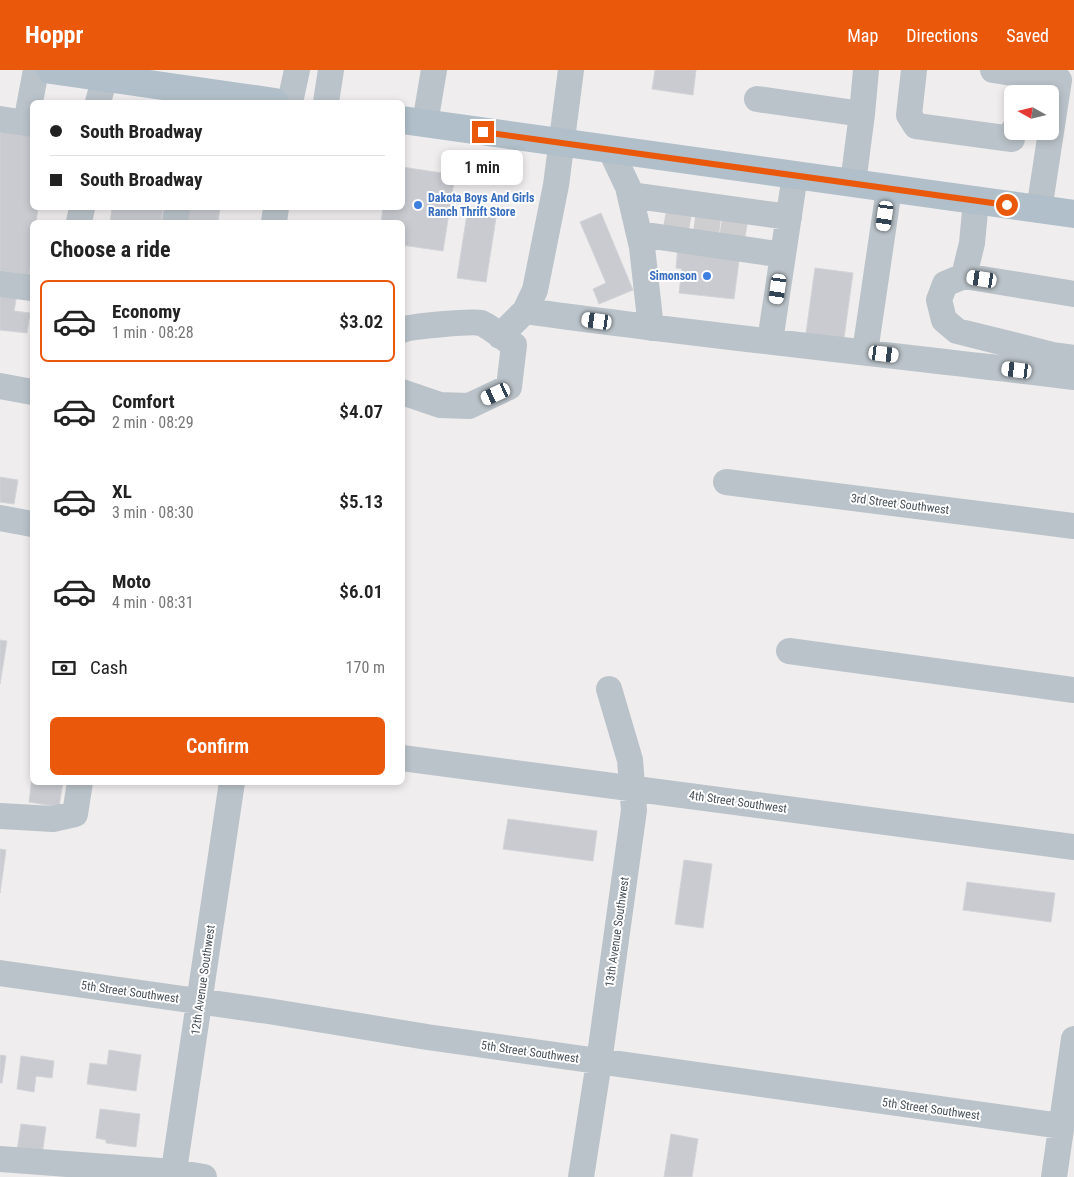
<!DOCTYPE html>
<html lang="en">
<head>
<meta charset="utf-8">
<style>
  :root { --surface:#fff; --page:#f6f6f6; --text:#222; --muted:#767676; --line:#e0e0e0; --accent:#ea580c }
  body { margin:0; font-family:"Roboto Condensed",sans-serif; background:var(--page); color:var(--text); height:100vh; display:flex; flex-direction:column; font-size:19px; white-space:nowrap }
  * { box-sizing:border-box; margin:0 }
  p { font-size:16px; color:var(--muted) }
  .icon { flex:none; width:28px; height:28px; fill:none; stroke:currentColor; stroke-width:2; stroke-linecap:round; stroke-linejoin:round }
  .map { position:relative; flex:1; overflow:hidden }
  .panel { position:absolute; left:30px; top:150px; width:375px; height:565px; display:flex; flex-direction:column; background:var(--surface); border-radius:8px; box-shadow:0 2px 8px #0003 }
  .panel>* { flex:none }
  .guide { position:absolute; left:30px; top:30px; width:375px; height:110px; border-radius:8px; box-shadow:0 2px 8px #0003; display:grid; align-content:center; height:110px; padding:0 20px; background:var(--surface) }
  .needle { width:32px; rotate:278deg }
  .tools { position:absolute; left:1004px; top:15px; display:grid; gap:10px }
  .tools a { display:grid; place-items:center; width:55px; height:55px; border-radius:8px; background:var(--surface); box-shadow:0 2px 8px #0003; font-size:25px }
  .end { position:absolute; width:22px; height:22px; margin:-11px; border:6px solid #ea580c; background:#fff; box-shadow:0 0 0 2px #fff }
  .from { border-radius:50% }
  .bubble { position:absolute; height:35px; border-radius:8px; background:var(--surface); box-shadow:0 2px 8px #0003; font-size:16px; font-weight:600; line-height:35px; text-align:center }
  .car { position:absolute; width:15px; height:30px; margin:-15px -8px; border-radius:6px; box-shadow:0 0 4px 1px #0007; background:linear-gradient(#fff 24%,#345 0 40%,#fff 0 76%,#345 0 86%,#fff 0) }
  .guide b { display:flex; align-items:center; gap:18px; height:48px; font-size:19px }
  .guide b+b { border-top:1px solid var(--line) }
  .guide i { width:12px; height:12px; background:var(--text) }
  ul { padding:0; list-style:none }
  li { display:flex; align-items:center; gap:15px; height:82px; margin:0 10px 8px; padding:0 10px; border:2px solid transparent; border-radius:8px }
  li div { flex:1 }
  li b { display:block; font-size:19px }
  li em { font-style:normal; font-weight:600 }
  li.on { border-color:var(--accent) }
  li>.icon { width:45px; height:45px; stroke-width:1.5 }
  h2 { padding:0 20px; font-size:22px; line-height:60px }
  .pay { display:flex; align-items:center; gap:12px; height:55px; padding:0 20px; font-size:19px }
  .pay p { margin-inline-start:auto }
  .cta { display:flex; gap:10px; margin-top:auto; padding:10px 20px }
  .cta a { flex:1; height:58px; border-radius:8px; background:var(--accent); color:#fff; font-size:20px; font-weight:600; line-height:58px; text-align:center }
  header { display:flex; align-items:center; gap:30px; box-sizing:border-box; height:70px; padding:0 25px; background:var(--accent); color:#fff }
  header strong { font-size:24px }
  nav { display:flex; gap:28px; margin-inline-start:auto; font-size:18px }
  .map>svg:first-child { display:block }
  .building { fill:#c9cbd0; stroke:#d2d4d8 }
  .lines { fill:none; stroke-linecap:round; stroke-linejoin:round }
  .minor-tunnel { stroke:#ceced0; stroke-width:26; stroke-dasharray:26 13; stroke-linecap:butt }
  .minor { stroke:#bac3c9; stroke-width:26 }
  .major { stroke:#b0bfc9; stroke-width:28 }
  .route { stroke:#ea580c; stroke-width:6 }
  .shop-dot { fill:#3f7fe0; stroke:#fff; stroke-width:2 }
  .labels { text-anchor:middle; stroke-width:4; stroke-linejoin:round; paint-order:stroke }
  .shop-label { font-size:12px; font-weight:bold; fill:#366cbe; stroke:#fff; text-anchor:start }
  .street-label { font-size:12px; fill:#485259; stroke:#fff }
</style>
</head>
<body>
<header>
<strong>Hoppr</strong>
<nav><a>Map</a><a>Directions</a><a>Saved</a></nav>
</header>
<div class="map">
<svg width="1074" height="1107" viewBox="0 0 1074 1107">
  <rect width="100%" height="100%" fill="#f0edee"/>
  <path class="building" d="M 655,0 L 696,0 L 693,25 L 652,19 Z
    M 0,61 L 32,65 L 32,138 L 38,138 L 36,152 L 32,152 L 32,181 L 29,205 L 0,201 Z
    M 402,97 L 455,105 L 443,181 L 402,175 L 402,152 L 381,152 L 383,138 L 402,138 Z
    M 112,138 L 163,138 L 161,152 L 110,152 Z
    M 185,138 L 220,138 L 218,152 L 183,152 Z
    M 601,143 L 633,220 L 599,234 L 593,219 L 606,213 L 580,152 Z
    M 467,144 L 496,148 L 486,212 L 457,208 Z
    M 678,175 L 740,183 L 734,229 L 679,223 L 682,199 L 676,198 Z
    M 815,198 L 853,203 L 843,275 L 805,270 Z
    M 0,216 L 18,218 L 14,241 L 30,243 L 27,263 L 0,260 Z
    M 0,407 L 18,410 L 14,434 L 0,432 Z
    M 0,570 L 7,571 L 0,614 Z
    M 32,707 L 32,712 L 63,712 L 59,737 L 29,732 Z
    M 508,749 L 597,761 L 593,791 L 503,779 Z
    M 0,779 L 6,780 L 0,823 Z
    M 684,790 L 712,794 L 703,858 L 675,854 Z
    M 967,812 L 1055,823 L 1051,852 L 963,840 Z
    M 109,980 L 141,985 L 136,1021 L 87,1014 L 90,993 L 107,995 Z
    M 0,985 L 6,986 L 2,1013 L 0,1013 Z
    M 21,986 L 54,991 L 52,1008 L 36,1006 L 34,1022 L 17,1019 Z
    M 100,1039 L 140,1044 L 136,1077 L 106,1073 L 106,1070 L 96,1068 Z
    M 21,1054 L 46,1057 L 42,1085 L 17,1081 Z
    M 671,1064 L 698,1069 L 692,1107 L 664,1107 Z"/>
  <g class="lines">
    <path class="minor-tunnel" d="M 676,159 L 680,136
      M 706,164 L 709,140
      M 732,168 L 736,144"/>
    <path class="minor" d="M 914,0 L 909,45 L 916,56 L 1012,69 L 1013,61
      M 993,0 L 1059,10 L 1039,140
      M 757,29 L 862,44 L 866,0
      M 98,32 L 107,0
      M 290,32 L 297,0
      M 326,32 L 331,0
      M 0,49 L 32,54
      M 26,53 L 36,0
      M 425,53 L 434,0
      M 610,79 L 628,117 L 642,177 L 651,258
      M 853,113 L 862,44
      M 630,125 L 789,147
      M 79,152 L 82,138
      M 175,152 L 177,138
      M 274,152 L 276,138
      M 639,164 L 783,185
      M 964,206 L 972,173 L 976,131
      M 0,214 L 32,218
      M 1074,224 L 964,206 L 945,214 L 939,230 L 944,250 L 957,261 L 1053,285 L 1074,288
      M 525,241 C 707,266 891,285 1074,307
      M 402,260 C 411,256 472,251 481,253 C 489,256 506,270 514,275 L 509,317 L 469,336 L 440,335 L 402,322
      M 500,266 L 525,241 L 535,220 L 556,115 L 571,0
      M 770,271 L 795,105
      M 865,282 L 889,119
      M 0,316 L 32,322
      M 726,412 L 1074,456
      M 0,448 L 32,454
      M 789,581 L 1074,620
      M 402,688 L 1074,777
      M 0,746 L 53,749 L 75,744 L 80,712
      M 0,903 L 268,941 L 427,967 L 1061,1056
      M 0,1089 L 174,1102 L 204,1107
      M 173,1107 L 232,712
      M 581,1107 L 599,992 L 634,740 L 630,690 L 609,619
      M 1054,1107 L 1074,969"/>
    <path class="major" d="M 51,0 L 275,32
      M 402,50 L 1074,144"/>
  </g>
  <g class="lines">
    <path class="route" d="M 483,62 L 1007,135"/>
  </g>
  <g class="shop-dot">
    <circle cx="418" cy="135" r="5"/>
    <circle cx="707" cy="206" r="5"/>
  </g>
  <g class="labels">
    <g class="shop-label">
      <text x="428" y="132">Dakota Boys And Girls<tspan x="428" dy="14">Ranch Thrift Store</tspan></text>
      <text x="697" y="210" text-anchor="end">Simonson</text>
    </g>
    <g class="street-label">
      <text transform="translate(900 434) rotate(7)" y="4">3rd Street Southwest</text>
      <text transform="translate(738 732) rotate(8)" y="4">4th Street Southwest</text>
      <text transform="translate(617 862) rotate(-82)" y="4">13th Avenue Southwest</text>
      <text transform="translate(203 910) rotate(-82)" y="4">12th Avenue Southwest</text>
      <text transform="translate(130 922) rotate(8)" y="4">5th Street Southwest</text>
      <text transform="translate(530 982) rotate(8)" y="4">5th Street Southwest</text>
      <text transform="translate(931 1039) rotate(8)" y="4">5th Street Southwest</text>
    </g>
  </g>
</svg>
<div class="tools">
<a><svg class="needle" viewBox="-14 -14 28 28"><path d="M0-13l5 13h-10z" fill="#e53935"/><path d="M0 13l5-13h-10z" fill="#767676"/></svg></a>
</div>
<i class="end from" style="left:1007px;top:135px"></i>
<i class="end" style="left:483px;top:62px"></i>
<div class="bubble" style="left:441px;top:80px;width:82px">1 min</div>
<i class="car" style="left:885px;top:146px;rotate:188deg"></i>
<i class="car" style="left:982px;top:209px;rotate:279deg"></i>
<i class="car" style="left:778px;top:219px;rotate:188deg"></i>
<i class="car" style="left:597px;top:251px;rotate:278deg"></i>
<i class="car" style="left:884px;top:284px;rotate:97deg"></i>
<i class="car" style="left:1017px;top:300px;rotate:277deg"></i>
<i class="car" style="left:496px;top:324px;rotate:245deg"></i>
<div class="guide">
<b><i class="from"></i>South Broadway</b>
<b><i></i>South Broadway</b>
</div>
<section class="panel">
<h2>Choose a ride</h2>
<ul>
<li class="on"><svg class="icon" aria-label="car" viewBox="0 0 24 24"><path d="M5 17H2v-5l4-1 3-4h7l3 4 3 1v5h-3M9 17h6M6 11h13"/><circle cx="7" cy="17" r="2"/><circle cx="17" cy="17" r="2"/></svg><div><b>Economy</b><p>1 min · 08:28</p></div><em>$3.02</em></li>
<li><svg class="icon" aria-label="car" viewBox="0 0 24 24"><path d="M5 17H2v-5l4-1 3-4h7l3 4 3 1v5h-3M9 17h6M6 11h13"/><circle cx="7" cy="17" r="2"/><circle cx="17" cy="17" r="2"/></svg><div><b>Comfort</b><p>2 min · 08:29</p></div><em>$4.07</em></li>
<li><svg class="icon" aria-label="car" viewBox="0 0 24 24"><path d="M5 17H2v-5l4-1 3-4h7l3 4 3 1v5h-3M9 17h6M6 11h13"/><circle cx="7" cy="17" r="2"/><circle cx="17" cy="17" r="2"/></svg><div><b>XL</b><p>3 min · 08:30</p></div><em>$5.13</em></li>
<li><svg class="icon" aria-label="car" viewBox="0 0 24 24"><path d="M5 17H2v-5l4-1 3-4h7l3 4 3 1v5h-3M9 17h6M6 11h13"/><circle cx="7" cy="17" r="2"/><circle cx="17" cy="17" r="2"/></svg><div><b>Moto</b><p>4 min · 08:31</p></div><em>$6.01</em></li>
</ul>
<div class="pay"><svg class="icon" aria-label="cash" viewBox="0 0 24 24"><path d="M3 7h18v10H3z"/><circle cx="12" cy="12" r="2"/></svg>Cash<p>170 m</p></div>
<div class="cta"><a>Confirm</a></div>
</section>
</div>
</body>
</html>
